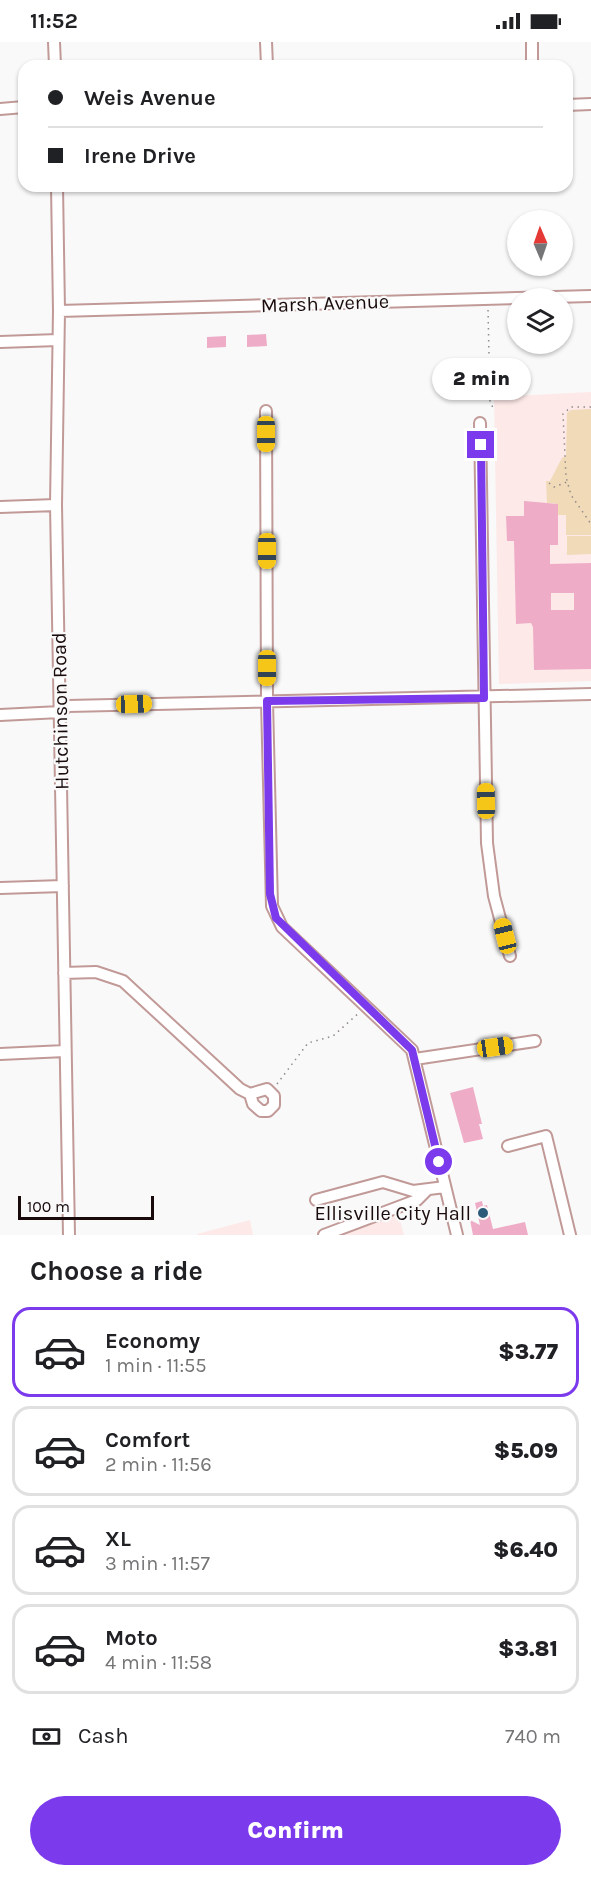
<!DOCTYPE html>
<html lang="en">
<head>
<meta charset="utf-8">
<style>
  :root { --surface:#fff; --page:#f2f2f2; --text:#202124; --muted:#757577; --line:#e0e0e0; --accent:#7c3aed }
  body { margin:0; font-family:Karla,sans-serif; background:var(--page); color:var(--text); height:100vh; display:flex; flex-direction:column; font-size:22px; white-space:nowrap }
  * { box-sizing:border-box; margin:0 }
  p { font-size:20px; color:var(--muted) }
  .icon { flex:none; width:33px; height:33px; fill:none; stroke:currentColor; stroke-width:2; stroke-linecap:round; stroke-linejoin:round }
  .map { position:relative; height:1193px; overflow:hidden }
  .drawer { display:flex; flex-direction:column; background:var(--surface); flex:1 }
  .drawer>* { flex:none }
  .hud { position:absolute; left:18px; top:18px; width:555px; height:132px; border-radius:18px; box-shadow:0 2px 4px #0004; display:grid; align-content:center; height:132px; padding:0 30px; background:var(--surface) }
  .needle { width:39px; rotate:358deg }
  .buttons { position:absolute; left:507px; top:168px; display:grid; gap:12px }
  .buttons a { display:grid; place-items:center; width:66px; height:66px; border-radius:50%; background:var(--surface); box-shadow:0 2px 4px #0004; font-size:30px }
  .scale { position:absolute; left:18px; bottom:15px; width:136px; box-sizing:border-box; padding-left:6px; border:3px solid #190b0b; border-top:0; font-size:16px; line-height:21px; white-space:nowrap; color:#190b0b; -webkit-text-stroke:4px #f9f9f9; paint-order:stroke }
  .end { position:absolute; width:27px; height:27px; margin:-14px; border:8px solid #7c3aed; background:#fff; box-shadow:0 0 0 3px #fff }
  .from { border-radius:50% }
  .bubble { position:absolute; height:42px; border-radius:21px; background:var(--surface); box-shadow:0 2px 4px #0004; font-size:20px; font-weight:800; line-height:42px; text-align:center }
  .car { position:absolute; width:18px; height:36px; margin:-18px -9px; border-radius:8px; box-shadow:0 0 4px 2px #0007; background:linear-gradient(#f5c518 24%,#345 0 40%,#f5c518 0 76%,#345 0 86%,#f5c518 0) }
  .hud b { display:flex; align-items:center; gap:21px; height:57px; font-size:22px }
  .hud b+b { border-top:2px solid var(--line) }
  .hud i { width:15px; height:15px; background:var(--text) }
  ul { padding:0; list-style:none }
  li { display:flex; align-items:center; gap:18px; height:90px; margin:0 12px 9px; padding:0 18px; border:3px solid var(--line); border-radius:18px }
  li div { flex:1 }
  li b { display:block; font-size:22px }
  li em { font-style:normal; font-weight:800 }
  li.current { border-color:var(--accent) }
  li>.icon { width:54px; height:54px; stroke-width:1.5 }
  h2 { padding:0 30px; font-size:27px; line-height:72px }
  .pay { display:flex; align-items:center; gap:15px; height:66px; padding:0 30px; font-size:22px }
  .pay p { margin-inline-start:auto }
  .action { display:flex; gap:12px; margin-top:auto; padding:12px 30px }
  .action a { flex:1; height:69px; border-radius:36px; background:var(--accent); color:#fff; font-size:24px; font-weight:800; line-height:69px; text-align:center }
  .status { display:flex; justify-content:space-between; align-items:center; height:42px; padding:0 30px; background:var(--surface); direction:ltr }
  .status svg { height:16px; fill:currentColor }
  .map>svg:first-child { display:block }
  .built { fill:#fde9e8 }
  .green { fill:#f1dab8 }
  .building { fill:#eeacc7; fill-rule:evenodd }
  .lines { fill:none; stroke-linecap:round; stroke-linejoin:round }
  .minor-casing { stroke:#c19a98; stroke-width:14 }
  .path { stroke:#928b8b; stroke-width:1.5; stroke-dasharray:1.5 4.5; stroke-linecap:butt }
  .minor { stroke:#fff; stroke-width:10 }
  .route { stroke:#7c3aed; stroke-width:8 }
  .poi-dot { fill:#2c5c7a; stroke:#f9f9f9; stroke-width:2 }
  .labels { text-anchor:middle; stroke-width:4.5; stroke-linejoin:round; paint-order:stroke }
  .street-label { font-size:20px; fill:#190b0b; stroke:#f9f9f9 }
  .poi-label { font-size:20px; fill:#190b0b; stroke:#f9f9f9; text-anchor:end }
</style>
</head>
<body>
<div class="status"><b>11:52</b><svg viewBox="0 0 49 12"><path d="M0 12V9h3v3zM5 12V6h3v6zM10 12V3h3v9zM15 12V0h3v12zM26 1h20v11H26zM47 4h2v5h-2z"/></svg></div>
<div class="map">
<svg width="591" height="1193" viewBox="0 0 591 1193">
  <rect width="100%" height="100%" fill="#f9f9f9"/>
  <path class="built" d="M 591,350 L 591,639 L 499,642 L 494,355 Z
    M 398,1171 L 404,1193 L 334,1193 Z
    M 250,1178 L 253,1193 L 197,1193 L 197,1192 Z"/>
  <path class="green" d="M 591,367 L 591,493 L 566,493 L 566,473 L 555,473 L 555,461 L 547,461 L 546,439 L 550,439 L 562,416 L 566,414 L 567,371 L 571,368 Z
    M 567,494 L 591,494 L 591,512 L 567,513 Z"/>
  <path class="building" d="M 266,292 L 267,304 L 247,305 L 247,293 Z
    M 226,294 L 226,305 L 207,306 L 207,295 Z
    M 524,459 L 558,462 L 558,503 L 550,503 L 550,522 L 591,521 L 591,627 L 534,628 L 533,585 L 531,581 L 516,582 L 514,499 L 507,499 L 506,474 L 524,474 ZM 551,551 L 574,551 L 574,568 L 551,568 Z
    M 473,1045 L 482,1082 L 479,1082 L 483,1097 L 464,1101 L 450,1051 Z
    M 482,1159 L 483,1164 L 487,1163 L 493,1187 L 525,1180 L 528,1193 L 473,1193 L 470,1178 L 480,1183 L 475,1161 Z"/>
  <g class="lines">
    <g class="minor-casing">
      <path id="minor" d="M 54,0 L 55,24
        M 266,0 L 267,24
        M 532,0 L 532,24
        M 567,63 L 591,62
        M 0,67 L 24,65
        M 57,144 L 59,269 L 56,463 L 69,1193
        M 59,269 L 591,254
        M 0,300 L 58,298
        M 266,369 L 267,659 L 272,864 L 282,885 L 412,1008 L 457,1193
        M 480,381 L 487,801 L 494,854 L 510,914
        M 0,465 L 56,463
        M 0,673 L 60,670 L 68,664 L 591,652
        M 0,846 L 63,844
        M 64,931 L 96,930 L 123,939 L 240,1047 L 250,1052 L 267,1047 L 274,1054 L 274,1063 L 268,1069 L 261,1069 L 253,1062 L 250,1052
        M 0,1012 L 65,1009
        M 415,1017 L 535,999
        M 508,1104 L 546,1094 L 570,1193
        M 316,1158 L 383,1140 L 413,1149 L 445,1145
        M 324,1193 L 417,1158 L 426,1149"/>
    </g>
    <path class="path" d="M 488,268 L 490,359 L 493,366
      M 591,365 L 571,365 L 563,372 L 566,435 L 571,453 L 591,482
      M 549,441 L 554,445 L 567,440
      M 277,1042 L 308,1001 L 333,994 L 360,970"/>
    <use href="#minor" class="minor"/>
  </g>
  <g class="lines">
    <path class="route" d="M 439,1120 L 412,1008 L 276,876 L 270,852 L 267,659 L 484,656 L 481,403"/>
  </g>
  <circle class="poi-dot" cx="483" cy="1171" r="6"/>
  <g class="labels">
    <g class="street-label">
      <text transform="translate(325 261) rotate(-2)" y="7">Marsh Avenue</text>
      <text transform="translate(60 669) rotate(-91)" y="7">Hutchinson Road</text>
    </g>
    <g class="poi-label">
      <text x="471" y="1178">Ellisville City Hall</text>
    </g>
  </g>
</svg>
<div class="buttons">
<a><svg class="needle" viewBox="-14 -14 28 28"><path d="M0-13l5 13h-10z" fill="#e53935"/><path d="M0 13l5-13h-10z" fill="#757577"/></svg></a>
<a><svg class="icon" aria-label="layers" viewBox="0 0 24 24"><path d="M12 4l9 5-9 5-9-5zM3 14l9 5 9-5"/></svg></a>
</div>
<div class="scale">100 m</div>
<i class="end from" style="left:439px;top:1120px"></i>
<i class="end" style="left:481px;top:403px"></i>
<div class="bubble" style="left:432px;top:316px;width:99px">2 min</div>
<i class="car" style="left:266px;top:392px;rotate:180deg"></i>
<i class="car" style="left:267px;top:509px;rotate:180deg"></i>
<i class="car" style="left:267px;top:626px;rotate:180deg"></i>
<i class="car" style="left:134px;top:662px;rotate:88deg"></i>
<i class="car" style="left:486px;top:759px;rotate:359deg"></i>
<i class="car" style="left:505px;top:894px;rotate:346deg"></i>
<i class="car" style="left:495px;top:1005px;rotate:82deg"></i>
<div class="hud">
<b><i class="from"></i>Weis Avenue</b>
<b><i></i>Irene Drive</b>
</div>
</div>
<section class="drawer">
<h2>Choose a ride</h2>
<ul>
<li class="current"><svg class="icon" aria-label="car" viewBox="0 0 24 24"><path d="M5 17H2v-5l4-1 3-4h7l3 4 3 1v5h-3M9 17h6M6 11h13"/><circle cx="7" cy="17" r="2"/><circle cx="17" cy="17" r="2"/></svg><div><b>Economy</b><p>1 min · 11:55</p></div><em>$3.77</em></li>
<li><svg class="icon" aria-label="car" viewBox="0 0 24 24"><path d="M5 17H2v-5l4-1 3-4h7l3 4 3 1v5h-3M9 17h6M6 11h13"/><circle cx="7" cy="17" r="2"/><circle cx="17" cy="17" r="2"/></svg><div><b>Comfort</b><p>2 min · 11:56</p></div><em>$5.09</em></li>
<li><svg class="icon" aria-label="car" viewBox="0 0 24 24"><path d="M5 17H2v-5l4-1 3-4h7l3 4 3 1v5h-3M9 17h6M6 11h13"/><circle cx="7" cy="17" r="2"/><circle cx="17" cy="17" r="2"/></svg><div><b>XL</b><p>3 min · 11:57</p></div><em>$6.40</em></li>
<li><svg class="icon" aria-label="car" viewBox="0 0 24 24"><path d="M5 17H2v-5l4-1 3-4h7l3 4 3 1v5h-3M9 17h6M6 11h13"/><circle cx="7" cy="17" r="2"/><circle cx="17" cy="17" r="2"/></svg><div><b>Moto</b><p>4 min · 11:58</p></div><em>$3.81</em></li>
</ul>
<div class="pay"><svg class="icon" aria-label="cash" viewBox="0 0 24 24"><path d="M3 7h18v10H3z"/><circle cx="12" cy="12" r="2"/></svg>Cash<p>740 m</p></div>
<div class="action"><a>Confirm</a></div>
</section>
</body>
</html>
